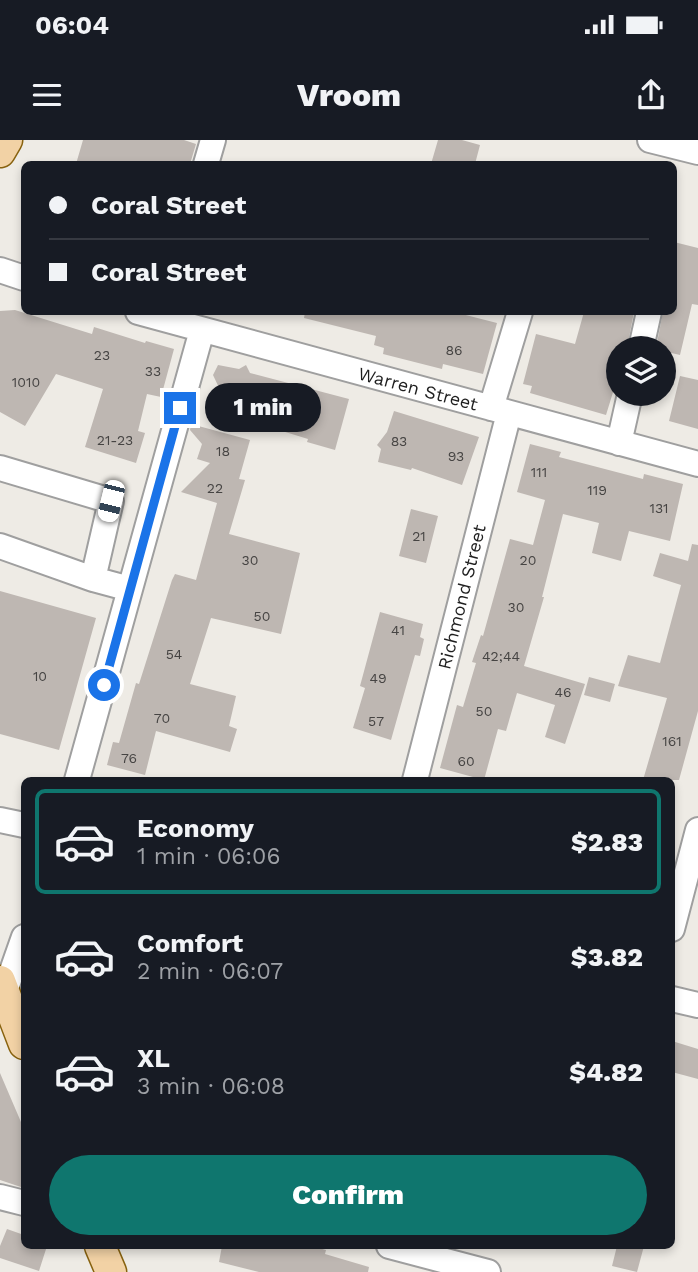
<!DOCTYPE html>
<html lang="en">
<head>
<meta charset="utf-8">
<style>
  :root { --surface:#171b24; --page:#20242c; --text:#f1f3f6; --muted:#9ea1a6; --line:#363941; --accent:#0f766e }
  body { margin:0; font-family:"Work Sans",sans-serif; background:var(--page); color:var(--text); height:100vh; display:flex; flex-direction:column; font-size:26px; white-space:nowrap }
  * { box-sizing:border-box; margin:0 }
  p { font-size:23px; color:var(--muted) }
  .icon { flex:none; width:38px; height:38px; fill:none; stroke:currentColor; stroke-width:2; stroke-linecap:round; stroke-linejoin:round }
  .map { position:relative; flex:1; overflow:hidden }
  .panel { position:absolute; left:21px; top:637px; width:654px; height:472px; display:flex; flex-direction:column; background:var(--surface); border-radius:10px; box-shadow:0 4px 10px #0003 }
  .panel>* { flex:none }
  .hud { position:absolute; left:21px; top:21px; width:656px; height:154px; border-radius:10px; box-shadow:0 4px 10px #0003; display:grid; align-content:center; height:154px; padding:0 28px; background:var(--surface) }
  .fabs { position:absolute; left:606px; top:196px; display:grid; gap:14px }
  .fabs a { display:grid; place-items:center; width:70px; height:70px; border-radius:50%; background:var(--surface); box-shadow:0 4px 10px #0003; font-size:35px }
  .end { position:absolute; width:32px; height:32px; margin:-16px; border:9px solid #1a73e8; background:#fff; box-shadow:0 0 0 4px #fff }
  .from { border-radius:50% }
  .bubble { position:absolute; height:49px; border-radius:24px; background:var(--surface); box-shadow:0 4px 10px #0003; font-size:23px; font-weight:800; line-height:49px; text-align:center }
  .car { position:absolute; width:21px; height:42px; margin:-21px -10px; border-radius:9px; box-shadow:0 0 5px 2px #0007; background:linear-gradient(#fff 24%,#345 0 40%,#fff 0 76%,#345 0 86%,#fff 0) }
  .hud b { display:flex; align-items:center; gap:24px; height:66px; font-size:26px }
  .hud b+b { border-top:2px solid var(--line) }
  .hud i { width:18px; height:18px; background:var(--text) }
  ul { padding:12px 0 0; list-style:none }
  li { display:flex; align-items:center; gap:21px; height:105px; margin:0 14px 10px; padding:0 14px; border:4px solid transparent; border-radius:10px }
  li div { flex:1 }
  li b { display:block; font-size:26px }
  li em { font-style:normal; font-weight:800 }
  li.current { border-color:var(--accent) }
  li>.icon { width:63px; height:63px; stroke-width:1.5 }
  .action { display:flex; gap:14px; margin-top:auto; padding:14px 28px }
  .action a { flex:1; height:80px; border-radius:42px; background:var(--accent); color:#fff; font-size:28px; font-weight:800; line-height:80px; text-align:center }
  .status { display:flex; justify-content:space-between; align-items:center; height:49px; padding:0 35px; background:var(--surface); direction:ltr }
  .status svg { height:19px; fill:currentColor }
  header { display:flex; justify-content:space-between; align-items:center; height:91px; padding:0 28px; background:var(--surface); font-size:32px; font-weight:800 }
  .map>svg:first-child { display:block }
  .building { fill:#beb7b2 }
  .lines { fill:none; stroke-linecap:round; stroke-linejoin:round }
  .minor-casing { stroke:#9f9f9f; stroke-width:28 }
  .major-casing { stroke:#88620f; stroke-width:33 }
  .minor { stroke:#fff; stroke-width:24 }
  .major { stroke:#f2d2a5; stroke-width:30 }
  .route { stroke:#1a73e8; stroke-width:9 }
  .labels { text-anchor:middle; stroke-width:6; stroke-linejoin:round; paint-order:stroke }
  .number-label { font-size:14px; fill:#464443 }
  .street-label { font-size:18px; fill:#1e1e1e; stroke:#fff }
</style>
</head>
<body>
<div class="status"><b>06:04</b><svg viewBox="0 0 49 12"><path d="M0 12V9h3v3zM5 12V6h3v6zM10 12V3h3v9zM15 12V0h3v12zM26 1h20v11H26zM47 4h2v5h-2z"/></svg></div>
<header><svg class="icon" aria-label="menu" viewBox="0 0 24 24"><path d="M4 6h16M4 12h16M4 18h16"/></svg>Vroom<svg class="icon" aria-label="share" viewBox="0 0 24 24"><path d="M12 15V3M7 8l5-5 5 5M5 13v7h14v-7"/></svg></header>
<div class="map">
<svg width="698" height="1132" viewBox="0 0 698 1132">
  <rect width="100%" height="100%" fill="#eeebe5"/>
  <path class="building" d="M 83,0 L 184,0 L 196,4 L 190,24 L 76,24 Z
    M 438,0 L 462,0 L 480,5 L 475,24 L 431,24 Z
    M 674,102 L 698,108 L 698,165 L 692,164 L 680,215 L 663,211 L 663,208 L 656,208 L 663,172 L 674,172 Z
    M 15,170 L 92,194 L 94,187 L 145,203 L 146,201 L 174,209 L 161,257 L 147,254 L 138,291 L 145,293 L 136,323 L 85,307 L 103,249 L 56,234 L 25,286 L 0,272 L 0,171 Z
    M 305,172 L 454,172 L 497,183 L 483,234 L 443,224 L 442,229 L 383,214 L 384,208 L 374,205 L 376,196 L 304,178 Z
    M 584,172 L 634,172 L 627,208 L 618,208 L 618,236 L 606,275 L 530,253 L 532,246 L 523,244 L 536,194 L 575,204 Z
    M 218,225 L 239,229 L 246,225 L 250,233 L 349,259 L 335,310 L 307,302 L 308,299 L 269,287 L 274,266 L 221,252 L 213,235 Z
    M 680,236 L 698,240 L 698,289 L 669,281 Z
    M 394,271 L 479,297 L 462,345 L 412,328 L 411,330 L 378,322 L 381,309 L 377,305 L 387,292 Z
    M 191,284 L 250,300 L 239,339 L 245,340 L 229,394 L 300,413 L 281,494 L 211,478 L 190,544 L 236,556 L 229,586 L 237,589 L 230,612 L 156,591 L 145,635 L 107,625 L 113,602 L 119,603 L 136,543 L 139,544 L 172,440 L 175,434 L 196,440 L 217,363 L 181,352 L 210,323 L 197,319 L 202,304 L 190,290 Z
    M 530,304 L 561,312 L 559,317 L 643,339 L 644,334 L 683,344 L 670,401 L 629,391 L 621,421 L 592,413 L 599,383 L 563,374 L 542,457 L 544,457 L 524,526 L 585,544 L 565,604 L 545,597 L 555,565 L 517,553 L 506,591 L 498,589 L 484,640 L 440,628 L 457,565 L 463,567 L 476,523 L 472,522 L 481,495 L 483,496 L 510,399 L 533,405 L 545,360 L 517,352 Z
    M 411,369 L 438,376 L 426,423 L 399,416 Z
    M 692,404 L 698,405 L 698,571 L 679,640 L 643,640 L 667,558 L 618,546 L 628,515 L 660,523 L 681,445 L 653,436 L 660,413 L 688,421 Z
    M 0,451 L 96,478 L 59,610 L 0,594 Z
    M 380,472 L 423,484 L 420,497 L 424,499 L 420,516 L 415,515 L 391,600 L 353,588 L 365,548 L 360,546 Z
    M 589,537 L 615,544 L 610,562 L 584,555 Z
    M 672,901 L 698,909 L 698,939 L 672,932 Z
    M 0,933 L 24,989 L 24,1048 L 0,1040 Z
    M 7,1089 L 24,1095 L 24,1106 L 47,1106 L 39,1131 L 0,1118 L 0,1106 Z
    M 222,1106 L 311,1106 L 326,1110 L 325,1114 L 369,1127 L 368,1132 L 259,1132 L 219,1122 Z
    M 617,1106 L 644,1106 L 637,1132 L 612,1126 Z"/>
  <g class="lines">
    <g class="minor-casing">
      <path id="minor" d="M 650,0 L 698,12
        M 206,24 L 213,0
        M 0,130 L 24,138
        M 138,172 L 698,324
        M 641,208 L 649,172
        M 491,268 L 520,172
        M 619,303 L 630,254
        M 0,328 L 111,361 L 93,439 L 130,449
        M 0,406 L 93,439
        M 77,640 L 202,190
        M 415,640 L 509,273
        M 0,680 L 24,685
        M 672,789 L 698,690
        M 5,851 L 24,797
        M 672,859 L 698,865
        M 0,1057 L 24,1063
        M 389,1106 L 488,1132"/>
    </g>
    <g class="major-casing">
      <path id="major" d="M 0,12 L 7,0
        M 0,841 L 24,904
        M 100,1106 L 111,1132"/>
    </g>
    <use href="#minor" class="minor"/>
    <use href="#major" class="major"/>
  </g>
  <g class="lines">
    <path class="route" d="M 104,545 L 180,268"/>
  </g>
  <g class="labels">
    <g class="number-label">
      <text x="454" y="215">86</text>
      <text x="102" y="220">23</text>
      <text x="153" y="236">33</text>
      <text x="26" y="247">1010</text>
      <text x="115" y="305">21-23</text>
      <text x="399" y="306">83</text>
      <text x="223" y="316">18</text>
      <text x="456" y="321">93</text>
      <text x="539" y="337">111</text>
      <text x="215" y="353">22</text>
      <text x="597" y="355">119</text>
      <text x="659" y="373">131</text>
      <text x="419" y="401">21</text>
      <text x="250" y="425">30</text>
      <text x="528" y="425">20</text>
      <text x="516" y="472">30</text>
      <text x="262" y="481">50</text>
      <text x="398" y="495">41</text>
      <text x="174" y="519">54</text>
      <text x="501" y="521">42;44</text>
      <text x="40" y="541">10</text>
      <text x="378" y="543">49</text>
      <text x="563" y="557">46</text>
      <text x="484" y="576">50</text>
      <text x="162" y="583">70</text>
      <text x="376" y="586">57</text>
      <text x="672" y="606">161</text>
      <text x="129" y="623">76</text>
      <text x="466" y="626">60</text>
    </g>
    <g class="street-label">
      <text transform="translate(418 249) rotate(15)" y="6">Warren Street</text>
      <text transform="translate(462 457) rotate(-76)" y="6">Richmond Street</text>
    </g>
  </g>
</svg>
<div class="fabs">
<a><svg class="icon" aria-label="layers" viewBox="0 0 24 24"><path d="M12 4l9 5-9 5-9-5zM3 14l9 5 9-5"/></svg></a>
</div>
<i class="end from" style="left:104px;top:545px"></i>
<i class="end" style="left:180px;top:268px"></i>
<div class="bubble" style="left:205px;top:243px;width:116px">1 min</div>
<i class="car" style="left:111px;top:361px;rotate:194deg"></i>
<div class="hud">
<b><i class="from"></i>Coral Street</b>
<b><i></i>Coral Street</b>
</div>
<section class="panel">
<ul>
<li class="current"><svg class="icon" aria-label="car" viewBox="0 0 24 24"><path d="M5 17H2v-5l4-1 3-4h7l3 4 3 1v5h-3M9 17h6M6 11h13"/><circle cx="7" cy="17" r="2"/><circle cx="17" cy="17" r="2"/></svg><div><b>Economy</b><p>1 min · 06:06</p></div><em>$2.83</em></li>
<li><svg class="icon" aria-label="car" viewBox="0 0 24 24"><path d="M5 17H2v-5l4-1 3-4h7l3 4 3 1v5h-3M9 17h6M6 11h13"/><circle cx="7" cy="17" r="2"/><circle cx="17" cy="17" r="2"/></svg><div><b>Comfort</b><p>2 min · 06:07</p></div><em>$3.82</em></li>
<li><svg class="icon" aria-label="car" viewBox="0 0 24 24"><path d="M5 17H2v-5l4-1 3-4h7l3 4 3 1v5h-3M9 17h6M6 11h13"/><circle cx="7" cy="17" r="2"/><circle cx="17" cy="17" r="2"/></svg><div><b>XL</b><p>3 min · 06:08</p></div><em>$4.82</em></li>
</ul>
<div class="action"><a>Confirm</a></div>
</section>
</div>
</body>
</html>
